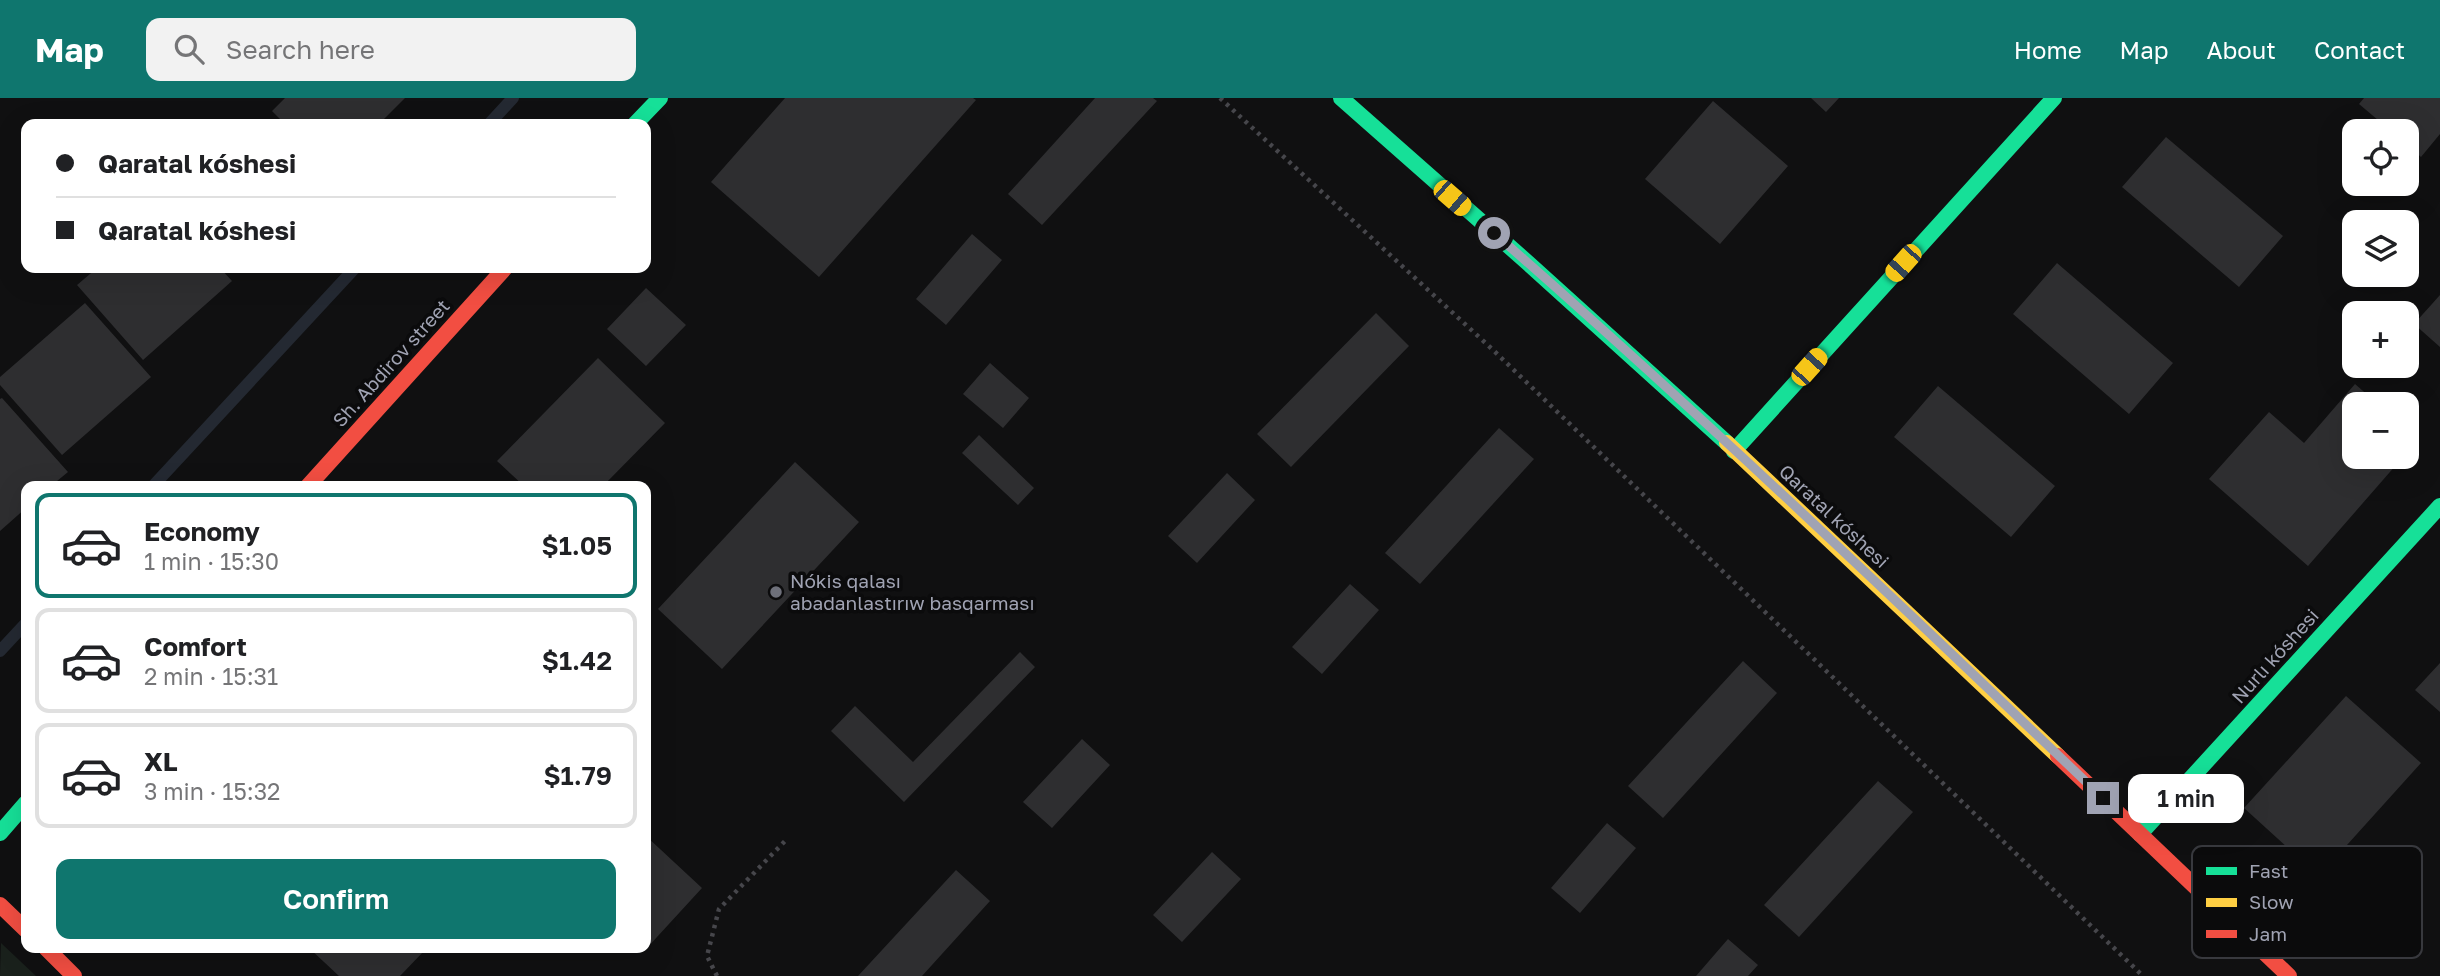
<!DOCTYPE html>
<html lang="en">
<head>
<meta charset="utf-8">
<style>
  :root { --surface:#fff; --page:#f2f2f2; --text:#202124; --muted:#757577; --line:#e0e0e0; --accent:#0f766e }
  body { margin:0; font-family:"Golos Text",sans-serif; background:var(--page); color:var(--text); height:100vh; display:flex; flex-direction:column; font-size:26px; white-space:nowrap }
  * { box-sizing:border-box; margin:0 }
  p { font-size:23px; color:var(--muted) }
  .icon { flex:none; width:38px; height:38px; fill:none; stroke:currentColor; stroke-width:2; stroke-linecap:round; stroke-linejoin:round }
  .map { position:relative; flex:1; overflow:hidden }
  .drawer { position:absolute; left:21px; top:383px; width:630px; height:472px; display:flex; flex-direction:column; background:var(--surface); border-radius:14px; box-shadow:0 7px 28px #0002 }
  .drawer>* { flex:none }
  .banner { position:absolute; left:21px; top:21px; width:630px; height:154px; border-radius:14px; box-shadow:0 7px 28px #0002; display:grid; align-content:center; height:154px; padding:0 35px; background:var(--surface) }
  .tools { position:absolute; left:2342px; top:21px; display:grid; gap:14px }
  .tools a { display:grid; place-items:center; width:77px; height:77px; border-radius:14px; background:var(--surface); box-shadow:0 7px 28px #0002; font-size:35px }
  .end { position:absolute; width:32px; height:32px; margin:-16px; border:9px solid #a0a3b3; background:#111; box-shadow:0 0 0 4px #111 }
  .from { border-radius:50% }
  .bubble { position:absolute; height:49px; border-radius:14px; background:var(--surface); box-shadow:0 7px 28px #0002; font-size:23px; font-weight:600; line-height:49px; text-align:center }
  .car { position:absolute; width:21px; height:42px; margin:-21px -10px; border-radius:9px; box-shadow:0 0 5px 2px #0007; background:linear-gradient(#f5c518 24%,#345 0 40%,#f5c518 0 76%,#345 0 86%,#f5c518 0) }
  .banner b { display:flex; align-items:center; gap:24px; height:66px; font-size:26px }
  .banner b+b { border-top:2px solid var(--line) }
  .banner i { width:18px; height:18px; background:var(--text) }
  ul { padding:12px 0 0; list-style:none }
  li { display:flex; align-items:center; gap:21px; height:105px; margin:0 14px 10px; padding:0 21px; border:4px solid var(--line); border-radius:14px }
  li div { flex:1 }
  li b { display:block; font-size:26px }
  li em { font-style:normal; font-weight:600 }
  li.current { border-color:var(--accent) }
  li>.icon { width:63px; height:63px; stroke-width:1.5 }
  .button { display:flex; gap:14px; margin-top:auto; padding:14px 35px }
  .button a { flex:1; height:80px; border-radius:14px; background:var(--accent); color:#fff; font-size:28px; font-weight:600; line-height:80px; text-align:center }
  header { display:flex; align-items:center; gap:42px; box-sizing:border-box; height:98px; padding:0 35px; background:var(--accent); color:#fff }
  header strong { font-size:33px }
  nav { display:flex; gap:38px; margin-inline-start:auto; font-size:24px }
  .search { width:490px; height:63px; background:var(--page); display:flex; align-items:center; gap:18px; box-sizing:border-box; padding:0 24px; border-radius:14px; color:var(--muted); font-size:26px }
  .map>svg:first-child { display:block }
  .green { fill:#1a211c }
  .lines { fill:none; stroke-linecap:round; stroke-linejoin:round }
  .stream { stroke:#242932; stroke-width:12 }
  .building { fill:#2e2e30 }
  .path { stroke:#46464b; stroke-width:4.5; stroke-dasharray:3.5 5; stroke-linecap:butt }
  .fast { stroke:#16e098; stroke-width:16 }
  .slow { stroke:#ffcf43; stroke-width:16 }
  .jam { stroke:#f24e42; stroke-width:16 }
  .route { stroke:#a0a3b3; stroke-width:9 }
  .poi-dot { fill:#6e707a; stroke:#0b0b0c; stroke-width:2.5 }
  .labels { text-anchor:middle; stroke-width:7; stroke-linejoin:round; paint-order:stroke }
  .street-label { font-size:19px; fill:#a0a3b3; stroke:#0b0b0c }
  .poi-label { font-size:19px; fill:#a0a3b3; stroke:#0b0b0c; text-anchor:start }
  .key { fill:#0b0b0c; stroke:#38393e; stroke-width:2 }
  .key-label { font-size:19px; fill:#a0a3b3 }
</style>
</head>
<body>
<header>
<strong>Map</strong>
<div class="search"><svg class="icon" aria-label="search" viewBox="0 0 24 24"><circle cx="10" cy="10" r="6"/><path d="M15 15l6 6"/></svg>Search here</div>
<nav><a>Home</a><a>Map</a><a>About</a><a>Contact</a></nav>
</header>
<div class="map">
<svg width="2440" height="878" viewBox="0 0 2440 878">
  <rect width="100%" height="100%" fill="#101011"/>
  <path class="green" d="M 1,845 L 36,878 L 0,878 Z"/>
  <g class="lines">
    <path class="stream" d="M 489,26 L 513,0
      M 153,388 L 355,170
      M 0,553 L 26,525"/>
  </g>
  <path class="building" d="M 285,0 L 405,0 L 379,26 L 285,26 L 272,13 Z
    M 785,0 L 973,0 L 976,2 L 819,179 L 711,84 Z
    M 1095,0 L 1153,0 L 1157,3 L 1042,127 L 1008,96 Z
    M 1811,0 L 1839,0 L 1826,14 Z
    M 2364,0 L 2440,0 L 2440,36 L 2421,59 L 2406,46 L 2406,33 L 2391,33 L 2359,6 Z
    M 1713,3 L 1788,68 L 1720,146 L 1645,81 Z
    M 2166,39 L 2283,138 L 2239,189 L 2122,89 Z
    M 972,136 L 1002,162 L 946,227 L 916,201 Z
    M 2057,165 L 2173,265 L 2129,316 L 2013,216 Z
    M 97,170 L 220,170 L 232,183 L 143,262 L 77,187 Z
    M 646,190 L 686,227 L 646,268 L 607,231 Z
    M 2440,197 L 2440,249 L 2414,226 Z
    M 85,205 L 151,279 L 62,357 L 0,287 L 0,279 Z
    M 1376,215 L 1409,248 L 1291,369 L 1257,336 Z
    M 598,260 L 665,325 L 603,388 L 524,388 L 497,363 Z
    M 990,265 L 1029,300 L 1003,330 L 963,296 Z
    M 2355,286 L 2378,306 L 2354,306 L 2354,359 L 2403,359 L 2308,468 L 2209,381 L 2269,314 L 2304,345 Z
    M 1938,288 L 2055,388 L 2011,439 L 1894,339 Z
    M 2,300 L 68,374 L 51,388 L 26,388 L 26,410 L 0,433 L 0,301 Z
    M 1499,330 L 1534,361 L 1420,486 L 1385,455 Z
    M 2406,331 L 2418,341 L 2406,355 Z
    M 979,337 L 1034,390 L 1018,407 L 962,355 Z
    M 795,364 L 859,424 L 722,571 L 658,511 Z
    M 1227,375 L 1255,402 L 1197,465 L 1168,438 Z
    M 1350,486 L 1379,512 L 1322,576 L 1292,549 Z
    M 1020,554 L 1035,569 L 904,704 L 831,633 L 855,608 L 913,664 Z
    M 1743,563 L 1777,595 L 1663,720 L 1628,688 Z
    M 2440,565 L 2440,614 L 2415,592 Z
    M 2346,598 L 2421,665 L 2319,778 L 2244,710 Z
    M 1082,641 L 1110,667 L 1052,730 L 1023,704 Z
    M 1878,683 L 1913,714 L 1799,839 L 1764,807 Z
    M 1607,725 L 1636,750 L 1580,815 L 1551,790 Z
    M 646,738 L 702,790 L 646,851 Z
    M 1212,754 L 1241,781 L 1182,844 L 1153,817 Z
    M 956,772 L 990,803 L 922,878 L 858,878 Z
    M 1728,841 L 1758,867 L 1748,878 L 1696,878 Z
    M 309,850 L 421,850 L 424,853 L 400,878 L 339,878 Z"/>
  <g class="lines">
    <path class="path" d="M 1220,0 L 1492,251 L 2143,878
      M 717,878 L 707,858 L 719,811 L 786,742"/>
    <path class="fast" d="M 1341,0 L 1528,165 L 1727,345
      M 635,26 L 660,0
      M 1734,353 L 2054,0
      M 0,735 L 26,705
      M 2140,736 L 2440,408"/>
    <path class="slow" d="M 1727,345 L 2058,658"/>
    <path class="jam" d="M 308,388 L 505,170
      M 2058,658 L 2289,878
      M 0,807 L 26,832
      M 46,850 L 74,878"/>
  </g>
  <g class="lines">
    <path class="route" d="M 1494,135 C 1702,317 1903,509 2103,700"/>
  </g>
  <circle class="poi-dot" cx="776" cy="494" r="7"/>
  <g class="labels">
    <g class="street-label">
      <text transform="translate(391 265) rotate(-48)" y="7">Sh. Abdirov street</text>
      <text transform="translate(1834 418) rotate(43)" y="7">Qaratal kóshesi</text>
      <text transform="translate(2275 558) rotate(-48)" y="7">Nurlı kóshesi</text>
    </g>
    <g class="poi-label">
      <text x="790" y="490">Nókis qalası<tspan x="790" dy="22">abadanlastırıw basqarması</tspan></text>
    </g>
  </g>
  <rect x="2192" y="748" width="230" height="112" rx="10" class="key"/>
  <rect x="2206" y="769" width="31" height="8" fill="#16e098"/>
  <rect x="2206" y="800" width="31" height="9" fill="#ffcf43"/>
  <rect x="2206" y="832" width="31" height="8" fill="#f24e42"/>
  <g class="key-label">
    <text x="2249" y="780">Fast</text>
    <text x="2249" y="811">Slow</text>
    <text x="2249" y="843">Jam</text>
  </g>
</svg>
<div class="tools">
<a><svg class="icon" aria-label="locate" viewBox="0 0 24 24"><circle cx="12" cy="12" r="6"/><path d="M12 2v4M12 18v4M2 12h4M18 12h4"/></svg></a>
<a><svg class="icon" aria-label="layers" viewBox="0 0 24 24"><path d="M12 4l9 5-9 5-9-5zM3 14l9 5 9-5"/></svg></a>
<a>+</a>
<a>−</a>
</div>
<i class="end from" style="left:1494px;top:135px"></i>
<i class="end" style="left:2103px;top:700px"></i>
<div class="bubble" style="left:2128px;top:676px;width:116px">1 min</div>
<i class="car" style="left:1452px;top:100px;rotate:131deg"></i>
<i class="car" style="left:1903px;top:165px;rotate:222deg"></i>
<i class="car" style="left:1809px;top:269px;rotate:42deg"></i>
<div class="banner">
<b><i class="from"></i>Qaratal kóshesi</b>
<b><i></i>Qaratal kóshesi</b>
</div>
<section class="drawer">
<ul>
<li class="current"><svg class="icon" aria-label="car" viewBox="0 0 24 24"><path d="M5 17H2v-5l4-1 3-4h7l3 4 3 1v5h-3M9 17h6M6 11h13"/><circle cx="7" cy="17" r="2"/><circle cx="17" cy="17" r="2"/></svg><div><b>Economy</b><p>1 min · 15:30</p></div><em>$1.05</em></li>
<li><svg class="icon" aria-label="car" viewBox="0 0 24 24"><path d="M5 17H2v-5l4-1 3-4h7l3 4 3 1v5h-3M9 17h6M6 11h13"/><circle cx="7" cy="17" r="2"/><circle cx="17" cy="17" r="2"/></svg><div><b>Comfort</b><p>2 min · 15:31</p></div><em>$1.42</em></li>
<li><svg class="icon" aria-label="car" viewBox="0 0 24 24"><path d="M5 17H2v-5l4-1 3-4h7l3 4 3 1v5h-3M9 17h6M6 11h13"/><circle cx="7" cy="17" r="2"/><circle cx="17" cy="17" r="2"/></svg><div><b>XL</b><p>3 min · 15:32</p></div><em>$1.79</em></li>
</ul>
<div class="button"><a>Confirm</a></div>
</section>
</div>
</body>
</html>
